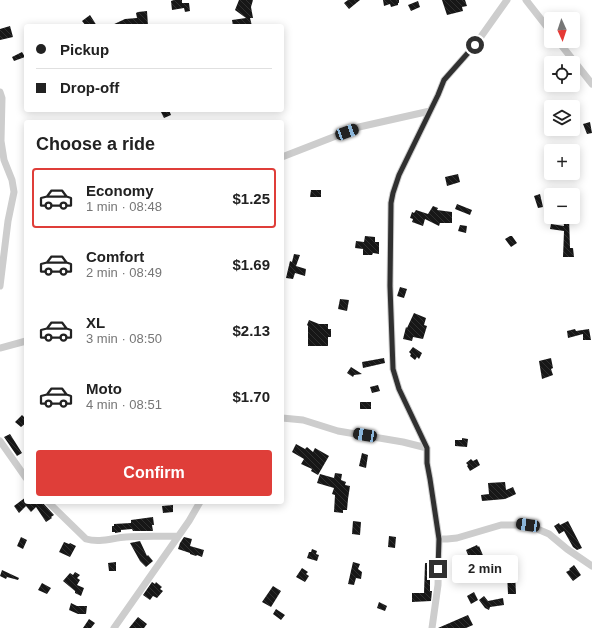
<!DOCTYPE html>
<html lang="en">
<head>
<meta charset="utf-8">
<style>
  :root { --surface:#fff; --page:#f2f2f2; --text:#222; --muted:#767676; --line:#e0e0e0; --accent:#df3e39 }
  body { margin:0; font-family:Helvetica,sans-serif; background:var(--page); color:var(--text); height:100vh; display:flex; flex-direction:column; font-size:15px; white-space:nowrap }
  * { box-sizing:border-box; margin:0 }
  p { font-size:13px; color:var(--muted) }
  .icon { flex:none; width:22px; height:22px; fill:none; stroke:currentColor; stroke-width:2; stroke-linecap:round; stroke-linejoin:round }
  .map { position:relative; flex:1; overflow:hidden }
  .sheet { position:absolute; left:24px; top:120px; width:260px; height:384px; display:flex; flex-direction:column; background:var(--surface); border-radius:4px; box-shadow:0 2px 10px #0003 }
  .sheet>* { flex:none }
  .banner { position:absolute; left:24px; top:24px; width:260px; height:88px; border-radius:4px; box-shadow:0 2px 10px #0003; display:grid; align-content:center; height:88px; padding:0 12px; background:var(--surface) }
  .needle { width:26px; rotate:177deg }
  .buttons { position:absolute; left:544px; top:12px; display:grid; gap:8px }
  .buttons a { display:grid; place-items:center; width:36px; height:36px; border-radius:4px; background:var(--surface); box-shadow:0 2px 10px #0003; font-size:20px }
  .end { position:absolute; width:18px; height:18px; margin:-9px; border:5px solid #303030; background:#fff; box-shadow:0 0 0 2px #fff }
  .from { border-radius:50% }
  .bubble { position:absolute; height:28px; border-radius:4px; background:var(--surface); box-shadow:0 2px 10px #0003; font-size:13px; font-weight:800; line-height:28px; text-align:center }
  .car { position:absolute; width:12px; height:24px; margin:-12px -6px; border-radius:5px; box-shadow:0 0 3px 1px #0007; background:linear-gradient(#222 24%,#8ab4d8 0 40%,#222 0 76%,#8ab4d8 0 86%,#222 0) }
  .banner b { display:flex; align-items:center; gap:14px; height:38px; font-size:15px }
  .banner b+b { border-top:1px solid var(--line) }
  .banner i { width:10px; height:10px; background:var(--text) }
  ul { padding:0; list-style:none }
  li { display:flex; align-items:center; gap:12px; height:60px; margin:0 8px 6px; padding:0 4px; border:2px solid transparent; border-radius:4px }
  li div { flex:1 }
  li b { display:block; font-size:15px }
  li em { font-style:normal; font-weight:800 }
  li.selected { border-color:var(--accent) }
  li>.icon { width:36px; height:36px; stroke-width:1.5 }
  h2 { padding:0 12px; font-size:18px; line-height:48px }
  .button { display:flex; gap:8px; margin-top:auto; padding:8px 12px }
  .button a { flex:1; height:46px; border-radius:4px; background:var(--accent); color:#fff; font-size:16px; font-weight:800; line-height:46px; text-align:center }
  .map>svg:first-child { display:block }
  .building { fill:url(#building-back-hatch) }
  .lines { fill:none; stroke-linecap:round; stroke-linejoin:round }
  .minor { stroke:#cdcdcd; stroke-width:7 }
  .route { stroke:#303030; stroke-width:5 }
</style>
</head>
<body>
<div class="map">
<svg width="592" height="628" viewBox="0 0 592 628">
  <defs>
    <pattern id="building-back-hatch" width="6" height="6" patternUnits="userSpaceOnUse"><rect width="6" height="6" fill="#171717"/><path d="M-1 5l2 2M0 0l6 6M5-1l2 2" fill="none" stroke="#303030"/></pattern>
  </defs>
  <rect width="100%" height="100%" fill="#fff"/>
  <path class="building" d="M 174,0 L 182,0 L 182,3 L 189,3 L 190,11 L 185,12 L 184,8 L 172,10 L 171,1 Z
    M 239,0 L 253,0 L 251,7 L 253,18 L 250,18 L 252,26 L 233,26 L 232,20 L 246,18 L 235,10 Z
    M 348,0 L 360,0 L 349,9 L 344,3 Z
    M 383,0 L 399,0 L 399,3 L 398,3 L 398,5 L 391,7 L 390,4 L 384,6 Z
    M 442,0 L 465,0 L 467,6 L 462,7 L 463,11 L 447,15 Z
    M 418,1 L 420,7 L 411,11 L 408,5 Z
    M 147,11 L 148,26 L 138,26 L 137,24 L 110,26 L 125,19 L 137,18 L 136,13 L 138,12 Z
    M 90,15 L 97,26 L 86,26 L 82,21 Z
    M 10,26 L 13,37 L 0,40 L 0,29 Z
    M 22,52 L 25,57 L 14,61 L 12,57 Z
    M 160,110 L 169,110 L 171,115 L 164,118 Z
    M 590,122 L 592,133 L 587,134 L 583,124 Z
    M 458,174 L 460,182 L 447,186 L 445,177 Z
    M 311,190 L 321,190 L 321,197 L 310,197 Z
    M 540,194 L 543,207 L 538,208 L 534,196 Z
    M 457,204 L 472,210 L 470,215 L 455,209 Z
    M 433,206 L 438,208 L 437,210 L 452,212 L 452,223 L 440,223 L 439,226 L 425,219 L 423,226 L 412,222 L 413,219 L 410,218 L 412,212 L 414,213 L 416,210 L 428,214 Z
    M 563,217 L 569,217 L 570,248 L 573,248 L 574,257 L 563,257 L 564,231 L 550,229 L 551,224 L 564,226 Z
    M 460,225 L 467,226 L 466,233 L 458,231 Z
    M 365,236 L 375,237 L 375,242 L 379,242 L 379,254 L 373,253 L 372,255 L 363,255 L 363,249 L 355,248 L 356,241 L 364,242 Z
    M 510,236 L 512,236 L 517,243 L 511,247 L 505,239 Z
    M 294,254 L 300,255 L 296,266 L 306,269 L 305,276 L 295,273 L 293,279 L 286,278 L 290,261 L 292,262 Z
    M 400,287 L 407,289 L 404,298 L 397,296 Z
    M 340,299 L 349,300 L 347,311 L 338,309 Z
    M 414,313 L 426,318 L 424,325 L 427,326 L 423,339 L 413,337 L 412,341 L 403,339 L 406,327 L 407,328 Z
    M 309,320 L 319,324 L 328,324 L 328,329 L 331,329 L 331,337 L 328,337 L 328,346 L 308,346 L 308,326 L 307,325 Z
    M 575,329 L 576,331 L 589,329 L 591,340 L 583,340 L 583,334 L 568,338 L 567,331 Z
    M 413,347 L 422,353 L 419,359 L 417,357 L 415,360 L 410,356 L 411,354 L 409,352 Z
    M 384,358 L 385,363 L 363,368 L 362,362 Z
    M 551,358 L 553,368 L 551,369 L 553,375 L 542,379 L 539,361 Z
    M 351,367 L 362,374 L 354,375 L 353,377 L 347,373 Z
    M 378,385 L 380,391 L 372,393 L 370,387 Z
    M 360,402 L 371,402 L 371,409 L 360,409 Z
    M 22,415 L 26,419 L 26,423 L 21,427 L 15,422 Z
    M 10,434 L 22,453 L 17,456 L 4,437 Z
    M 462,438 L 468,439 L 467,447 L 455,446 L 455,440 L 462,440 Z
    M 296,444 L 305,449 L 307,447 L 313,452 L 315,448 L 329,456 L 318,475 L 311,471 L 312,469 L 301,464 L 304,459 L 292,452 Z
    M 362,453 L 368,455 L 366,468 L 359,466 Z
    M 471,459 L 473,461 L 477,459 L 480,465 L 470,471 L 467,466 L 468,465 L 466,463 Z
    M 335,473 L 342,474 L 341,480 L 346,482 L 345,485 L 350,486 L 348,499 L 347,510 L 343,510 L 343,513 L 334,512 L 335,495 L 332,494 L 334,488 L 317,483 L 320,474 L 334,478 Z
    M 505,482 L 506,490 L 513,487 L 516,494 L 505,499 L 482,501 L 481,495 L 489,494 L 488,483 Z
    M 26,497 L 26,502 L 42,502 L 54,515 L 51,517 L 52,518 L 46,522 L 36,507 L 31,512 L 26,506 L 19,513 L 14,506 Z
    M 173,505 L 173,512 L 163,513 L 162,506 Z
    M 153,517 L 154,525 L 152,525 L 153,531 L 133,531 L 132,529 L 121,530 L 121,532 L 115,533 L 115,532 L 112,532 L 112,526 L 114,526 L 114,524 L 131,523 L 131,520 Z
    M 353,521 L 361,522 L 360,535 L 352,534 Z
    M 568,521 L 582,548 L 577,550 L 573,547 L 564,531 L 559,534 L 554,526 L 559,523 L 560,525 Z
    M 389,536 L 396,537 L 395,548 L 388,547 Z
    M 21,537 L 27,540 L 23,549 L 17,546 Z
    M 184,537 L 192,539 L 190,546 L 204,550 L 202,557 L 197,555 L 196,556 L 190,554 L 190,553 L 178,549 L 180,543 Z
    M 140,541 L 147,556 L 148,555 L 153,561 L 146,567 L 140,561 L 130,543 Z
    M 64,542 L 69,544 L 70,543 L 76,546 L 70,557 L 59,552 Z
    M 477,545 L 478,547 L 479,546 L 485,560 L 487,559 L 489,566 L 470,572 L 452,573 L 452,559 L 468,555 L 466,550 Z
    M 312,549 L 317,551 L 316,554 L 319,555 L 317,561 L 307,558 L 309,552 L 311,552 Z
    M 116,562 L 116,571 L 109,571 L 108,563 Z
    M 353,562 L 360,564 L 358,569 L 362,572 L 361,579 L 356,578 L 354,585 L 348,584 Z
    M 425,563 L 430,563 L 430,591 L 432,591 L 431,601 L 412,602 L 412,593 L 424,593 Z
    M 574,565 L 581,575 L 573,581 L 566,572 L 570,570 L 569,569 Z
    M 302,568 L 308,572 L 306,574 L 309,576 L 305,582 L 296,577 Z
    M 2,570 L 19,578 L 18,580 L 7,577 L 6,579 L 0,576 Z
    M 75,572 L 80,575 L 77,578 L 80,580 L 77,585 L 84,588 L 81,596 L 75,593 L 75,591 L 63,581 L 70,573 L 73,575 Z
    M 515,573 L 516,594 L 508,594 L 507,574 Z
    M 152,582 L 155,584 L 156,582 L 162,587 L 160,589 L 163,591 L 157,598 L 153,596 L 150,600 L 143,595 Z
    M 42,583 L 51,588 L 47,594 L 38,590 Z
    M 273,586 L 281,591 L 271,607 L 262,602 Z
    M 474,592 L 478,600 L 471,604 L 467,596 Z
    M 484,596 L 488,601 L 503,598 L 504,605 L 490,607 L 489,610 L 485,608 L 479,600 Z
    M 379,602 L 387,606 L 385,611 L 377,608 Z
    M 71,603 L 77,606 L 87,606 L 86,614 L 78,614 L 69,610 Z
    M 276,609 L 285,615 L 281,620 L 273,614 Z
    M 468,615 L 473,625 L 466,628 L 438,628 Z
    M 138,617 L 147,624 L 144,628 L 129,628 Z
    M 89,619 L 95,623 L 91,628 L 83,628 Z"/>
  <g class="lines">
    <path class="minor" d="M 526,0 L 551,32
      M 558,41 L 592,84
      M 0,92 L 2,98 L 1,141 L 4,160 L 12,180 L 14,192 L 8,221 L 0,286
      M 282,157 L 359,127 L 430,111
      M 0,348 L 26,341
      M 282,418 L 303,420 L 338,431 L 403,442 L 427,448 L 427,463 L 430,479 L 439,539 L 438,585 L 432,628
      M 0,441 L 26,478
      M 427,448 L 399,389 L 393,369 L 390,286 L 391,203 L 393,193 L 399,175 L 438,95 L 444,80 L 475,45 L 507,0
      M 48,502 L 86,539 C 100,543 112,538 126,537 C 143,536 160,536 177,536
      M 439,539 L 447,539 L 457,538 L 501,525 L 528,525 L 549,534 L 567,549 L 592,566
      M 114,628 L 189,521 L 200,502"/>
  </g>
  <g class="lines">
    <path class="route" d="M 438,569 L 439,539 L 430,479 L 427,463 L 427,448 L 399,389 L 393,369 L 390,286 L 391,203 L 393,193 L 399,175 L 438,95 L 444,80 L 475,45"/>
  </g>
</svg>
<div class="buttons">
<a><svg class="needle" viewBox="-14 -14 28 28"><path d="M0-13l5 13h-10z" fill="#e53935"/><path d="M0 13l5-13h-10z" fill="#767676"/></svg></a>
<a><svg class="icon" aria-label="locate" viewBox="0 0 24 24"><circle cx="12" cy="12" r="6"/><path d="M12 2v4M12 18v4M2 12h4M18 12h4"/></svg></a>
<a><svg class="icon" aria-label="layers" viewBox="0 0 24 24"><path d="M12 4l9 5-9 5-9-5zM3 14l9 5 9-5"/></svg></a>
<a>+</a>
<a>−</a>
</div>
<i class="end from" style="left:475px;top:45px"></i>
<i class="end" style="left:438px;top:569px"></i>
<div class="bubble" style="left:452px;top:555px;width:66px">2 min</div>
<i class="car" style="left:347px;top:132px;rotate:70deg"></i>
<i class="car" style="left:365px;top:435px;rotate:280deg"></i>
<i class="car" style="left:528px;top:525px;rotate:278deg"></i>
<div class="banner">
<b><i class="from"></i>Pickup</b>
<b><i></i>Drop-off</b>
</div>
<section class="sheet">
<h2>Choose a ride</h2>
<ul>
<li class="selected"><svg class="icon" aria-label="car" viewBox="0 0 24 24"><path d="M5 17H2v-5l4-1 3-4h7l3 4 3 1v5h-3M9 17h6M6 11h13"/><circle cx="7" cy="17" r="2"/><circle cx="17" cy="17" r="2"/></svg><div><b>Economy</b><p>1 min · 08:48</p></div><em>$1.25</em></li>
<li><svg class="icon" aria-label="car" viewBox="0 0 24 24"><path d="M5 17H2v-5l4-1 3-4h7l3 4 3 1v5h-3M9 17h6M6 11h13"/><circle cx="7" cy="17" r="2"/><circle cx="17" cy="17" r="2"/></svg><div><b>Comfort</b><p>2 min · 08:49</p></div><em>$1.69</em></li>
<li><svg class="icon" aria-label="car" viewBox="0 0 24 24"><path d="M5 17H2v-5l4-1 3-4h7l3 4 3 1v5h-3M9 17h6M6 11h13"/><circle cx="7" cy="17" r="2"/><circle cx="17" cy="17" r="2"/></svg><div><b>XL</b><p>3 min · 08:50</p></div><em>$2.13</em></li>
<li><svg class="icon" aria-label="car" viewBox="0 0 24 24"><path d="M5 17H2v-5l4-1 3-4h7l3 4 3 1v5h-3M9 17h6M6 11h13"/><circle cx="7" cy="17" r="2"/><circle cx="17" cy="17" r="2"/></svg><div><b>Moto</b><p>4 min · 08:51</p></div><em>$1.70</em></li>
</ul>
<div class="button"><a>Confirm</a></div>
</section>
</div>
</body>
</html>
